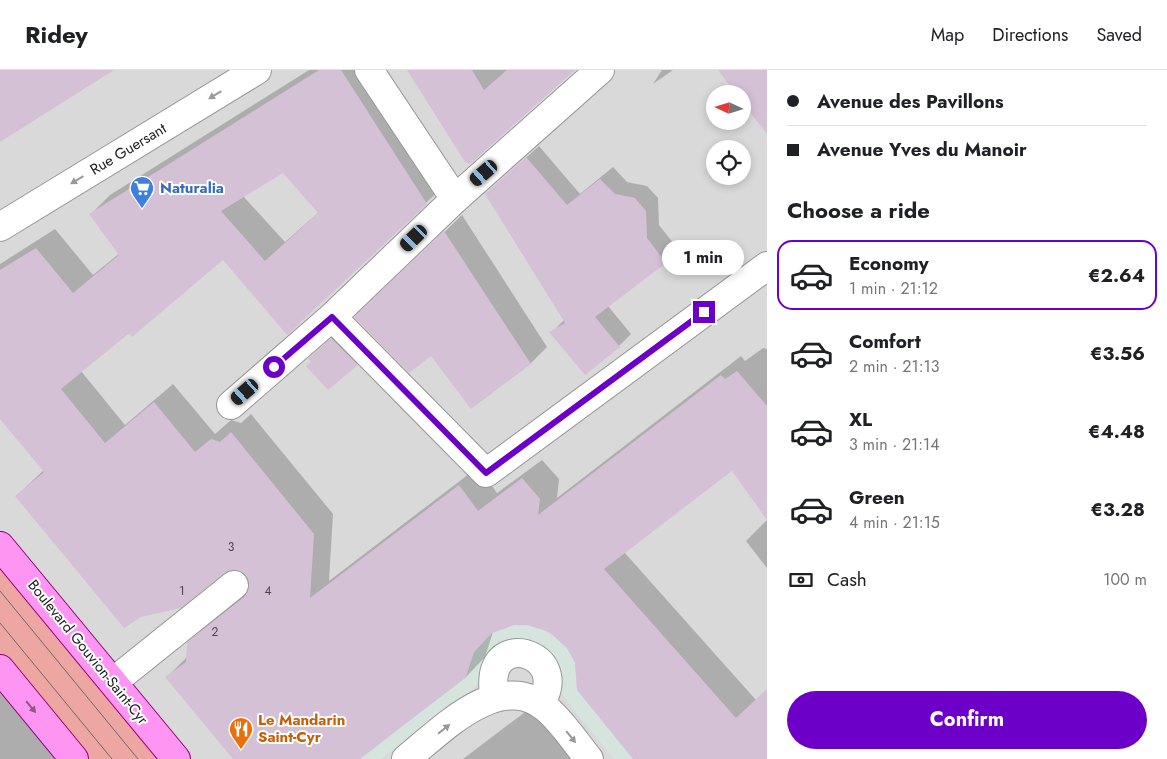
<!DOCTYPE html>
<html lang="en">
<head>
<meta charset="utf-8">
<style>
  :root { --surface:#fff; --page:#f6f6f6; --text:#202124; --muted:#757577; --line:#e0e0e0; --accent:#6d00c8 }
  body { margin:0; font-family:Jost,sans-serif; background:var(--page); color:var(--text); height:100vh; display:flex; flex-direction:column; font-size:19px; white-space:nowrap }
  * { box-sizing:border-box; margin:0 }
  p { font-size:16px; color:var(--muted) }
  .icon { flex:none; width:28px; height:28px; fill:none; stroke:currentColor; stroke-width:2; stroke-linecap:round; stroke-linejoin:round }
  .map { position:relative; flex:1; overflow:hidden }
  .panel { display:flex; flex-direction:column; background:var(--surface); width:400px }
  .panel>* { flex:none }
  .guide { display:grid; align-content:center; height:110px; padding:0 20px; background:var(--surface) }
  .needle { width:32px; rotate:274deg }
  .tools { position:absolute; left:706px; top:15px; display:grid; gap:10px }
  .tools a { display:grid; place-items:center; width:45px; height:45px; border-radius:50%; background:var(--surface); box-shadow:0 2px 8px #0003; font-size:25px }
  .end { position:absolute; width:22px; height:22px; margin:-11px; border:6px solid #6d00c8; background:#fff; box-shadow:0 0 0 2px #fff }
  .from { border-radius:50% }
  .bubble { position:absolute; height:35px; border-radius:18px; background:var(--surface); box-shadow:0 2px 8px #0003; font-size:16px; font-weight:700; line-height:35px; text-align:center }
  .car { position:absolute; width:15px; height:30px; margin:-15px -8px; border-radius:6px; box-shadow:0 0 4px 1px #0007; background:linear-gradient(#222 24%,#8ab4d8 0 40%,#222 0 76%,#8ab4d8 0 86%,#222 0) }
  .guide b { display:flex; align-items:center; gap:18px; height:48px; font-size:19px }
  .guide b+b { border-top:1px solid var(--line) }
  .guide i { width:12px; height:12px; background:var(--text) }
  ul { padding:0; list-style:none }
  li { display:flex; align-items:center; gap:15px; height:70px; margin:0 10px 8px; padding:0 10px; border:2px solid transparent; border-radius:15px }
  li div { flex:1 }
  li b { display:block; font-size:19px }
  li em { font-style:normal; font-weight:700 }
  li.on { border-color:var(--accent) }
  li>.icon { width:45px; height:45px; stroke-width:1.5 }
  h2 { padding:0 20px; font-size:22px; line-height:60px }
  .pay { display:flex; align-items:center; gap:12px; height:55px; padding:0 20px; font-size:19px }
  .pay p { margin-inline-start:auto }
  .action { display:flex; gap:10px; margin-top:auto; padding:10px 20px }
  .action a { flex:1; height:58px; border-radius:30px; background:var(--accent); color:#fff; font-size:20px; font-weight:700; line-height:58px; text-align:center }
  header { display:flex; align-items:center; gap:30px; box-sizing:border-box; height:70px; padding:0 25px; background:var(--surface); border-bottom:1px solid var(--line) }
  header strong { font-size:24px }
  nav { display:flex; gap:28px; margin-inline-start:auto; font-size:18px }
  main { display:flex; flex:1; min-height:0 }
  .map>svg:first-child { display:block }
  .residential { fill:#dad9da; fill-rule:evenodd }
  .grass { fill:#eda6a2 }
  .plaza { fill:#d5e4dd }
  .shadow { fill:#0003; fill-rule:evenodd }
  .building { fill:#d5c1d5; fill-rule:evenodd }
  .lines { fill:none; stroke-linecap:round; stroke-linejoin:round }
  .pedestrian-casing { stroke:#969696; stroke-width:30 }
  .minor-casing { stroke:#969696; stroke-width:30 }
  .primary-casing { stroke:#940074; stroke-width:30 }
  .pedestrian { stroke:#fff; stroke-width:28 }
  .minor { stroke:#fff; stroke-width:28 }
  .primary { stroke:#ff95f3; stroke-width:28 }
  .tram { stroke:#6a6a6a; stroke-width:1 }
  .oneway { fill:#999 }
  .oneway2 { fill:#8e5888 }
  .route { stroke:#6d00c8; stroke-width:6 }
  .labels { text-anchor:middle; stroke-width:4; stroke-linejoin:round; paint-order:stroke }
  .number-label { font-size:12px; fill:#4a454a }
  .street-label { font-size:15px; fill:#1c1c1c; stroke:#fff }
  .shop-label { font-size:15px; font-weight:bold; fill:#366cbe; stroke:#fff; text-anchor:start }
  .food-label { font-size:15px; font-weight:bold; fill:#c56008; stroke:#fff; text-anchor:start }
</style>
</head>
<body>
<header>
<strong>Ridey</strong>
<nav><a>Map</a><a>Directions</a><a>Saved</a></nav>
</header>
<main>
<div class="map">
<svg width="767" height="689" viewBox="0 0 767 689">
  <rect width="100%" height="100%" fill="#eee1eb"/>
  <path class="residential" d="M 0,0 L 767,0 L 767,689 L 0,689 ZM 715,24 L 742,24 L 742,51 L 715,51 ZM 715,79 L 742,79 L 742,106 L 715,106 Z"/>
  <path class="grass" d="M 0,490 L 164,689 L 86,689 L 0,585 Z"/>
  <path class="plaza" d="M 514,555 L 535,556 L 558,568 L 567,578 L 575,593 L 577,620 L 633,689 L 614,689 L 565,629 L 562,624 L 560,596 L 549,580 L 537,572 L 517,569 L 503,572 L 492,580 L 484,590 L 479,611 L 474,618 L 381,689 L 360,689 L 467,607 L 474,582 L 479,575 L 492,563 Z"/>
  <path class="shadow" d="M 309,0 L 372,0 L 446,114 L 288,263 L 223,189 L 81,301 L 125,355 L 173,314 L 215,364 L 231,350 L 241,353 L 251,344 L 333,444 L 329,511 L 478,397 L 497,423 L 542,390 L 559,409 L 557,428 L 741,286 L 745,291 L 763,278 L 767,279 L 767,445 L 732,399 L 624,482 L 756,630 L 767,620 L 767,689 L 635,689 L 568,578 L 559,567 L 535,555 L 513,554 L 493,562 L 485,587 L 466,607 L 357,689 L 235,689 L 167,607 L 188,586 L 189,573 L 208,553 L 250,520 L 251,513 L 247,504 L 240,499 L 16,426 L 44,400 L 0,347 L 0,194 L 55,159 L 93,205 L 120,183 L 91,144 L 110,125 ZM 283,101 L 319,142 L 285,172 L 243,126 Z
    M 409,0 L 573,0 L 466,91 Z
    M 662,0 L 673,0 L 653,14 Z
    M 539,76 L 580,124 L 613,97 L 627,112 L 647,116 L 658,128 L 659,155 L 678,179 L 666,192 L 608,236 L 631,264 L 619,276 L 551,263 L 564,250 L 486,124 Z
    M 462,145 L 547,277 L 530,294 L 431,284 L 373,231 Z
    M 343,258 L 368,283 L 357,294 L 312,292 L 321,278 Z
    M 767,450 L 767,498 L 746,471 Z
    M 0,615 L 62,689 L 0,689 Z
    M 525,642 L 551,644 L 588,689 L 463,689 Z"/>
  <path class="building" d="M 0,0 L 114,0 L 0,72 Z
    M 319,0 L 341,0 L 427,134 L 287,265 L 223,190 L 132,267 L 129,263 L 61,319 L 105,373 L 154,332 L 195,382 L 211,369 L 220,372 L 231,362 L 314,464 L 310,528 L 459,415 L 478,441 L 522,408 L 540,429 L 538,445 L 721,305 L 725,309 L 737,301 L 767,336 L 767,450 L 732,401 L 604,499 L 736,648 L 767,619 L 767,689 L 633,689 L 577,620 L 575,593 L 567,578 L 549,562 L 527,555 L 514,555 L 492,563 L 474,582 L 466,607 L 360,689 L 233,689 L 165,607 L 186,592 L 187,572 L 244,527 L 248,521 L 249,513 L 246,505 L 239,500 L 231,500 L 225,503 L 181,538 L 141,547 L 124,558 L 15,426 L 44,402 L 0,349 L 0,200 L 36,178 L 73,223 L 119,185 L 89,144 ZM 283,103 L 318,143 L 265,191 L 221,141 Z
    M 407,0 L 472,0 L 484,20 L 507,0 L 575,0 L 470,94 L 465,92 Z
    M 718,0 L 767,0 L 767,64 L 742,32 L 742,24 L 736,24 Z
    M 526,87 L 567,135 L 600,109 L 615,124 L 635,128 L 646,141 L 647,168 L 666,193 L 595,247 L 620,277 L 585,305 L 549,262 L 565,253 L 485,124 Z
    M 444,161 L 531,294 L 471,339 L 431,286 L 409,303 L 354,247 Z
    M 331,268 L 358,295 L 328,320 L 306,296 L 311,292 L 308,289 Z"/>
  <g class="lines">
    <g class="pedestrian-casing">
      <path id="pedestrian" d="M 369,0 L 455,129
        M 113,612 L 234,515"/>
    </g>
    <g class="minor-casing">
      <path id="minor" d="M 0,157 L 257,0
        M 332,247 L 486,403 L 767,196
        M 231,335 L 332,247 L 455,129 L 600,0
        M 494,628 C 493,619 492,609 495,600 C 507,564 569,590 540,634
        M 406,689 C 441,661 500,598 547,639 C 563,653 576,673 589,689"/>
    </g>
    <g class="primary-casing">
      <path id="primary" d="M 0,476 L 176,689
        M 0,599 L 74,689"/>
    </g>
    <use href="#pedestrian" class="pedestrian"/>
    <use href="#minor" class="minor"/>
    <use href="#primary" class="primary"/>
    <path class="tram" d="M 0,521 L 138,689
      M 0,553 L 112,689"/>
  </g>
  <defs><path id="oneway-solid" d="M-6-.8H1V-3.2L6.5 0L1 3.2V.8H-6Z" transform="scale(1.25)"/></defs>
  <g class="oneway">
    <use href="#oneway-solid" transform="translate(215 25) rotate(149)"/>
    <use href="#oneway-solid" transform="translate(77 110) rotate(149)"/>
    <use href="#oneway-solid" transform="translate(444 659) rotate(-38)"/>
    <use href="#oneway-solid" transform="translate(571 667) rotate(51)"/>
  </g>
  <use class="oneway2" href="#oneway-solid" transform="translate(31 637) rotate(50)"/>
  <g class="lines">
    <path class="route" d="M 274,297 L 332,247 L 486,403 L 704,242"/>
  </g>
  <defs>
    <g id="supermarket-pin" transform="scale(1.25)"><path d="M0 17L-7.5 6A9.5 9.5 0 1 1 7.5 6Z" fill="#3f7fe0" stroke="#fff"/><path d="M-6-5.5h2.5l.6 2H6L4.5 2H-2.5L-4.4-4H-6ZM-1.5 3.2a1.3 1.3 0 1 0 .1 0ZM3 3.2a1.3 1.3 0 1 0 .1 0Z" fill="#fff"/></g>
    <g id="restaurant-pin" transform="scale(1.25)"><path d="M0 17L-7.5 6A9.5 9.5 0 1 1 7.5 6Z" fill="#e8710a" stroke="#fff"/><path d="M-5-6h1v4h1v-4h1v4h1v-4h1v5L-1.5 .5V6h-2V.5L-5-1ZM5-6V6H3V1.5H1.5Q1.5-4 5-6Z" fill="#fff"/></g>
  </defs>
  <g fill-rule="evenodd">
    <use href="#supermarket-pin" x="142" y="118"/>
    <use href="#restaurant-pin" x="241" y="659"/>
  </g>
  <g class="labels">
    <g class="number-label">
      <text x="231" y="481">3</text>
      <text x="182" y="525">1</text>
      <text x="268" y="525">4</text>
      <text x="215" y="566">2</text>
    </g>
    <g class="street-label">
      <text transform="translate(128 79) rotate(-31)" y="5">Rue Guersant</text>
      <text transform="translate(88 582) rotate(51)" y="5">Boulevard Gouvion-Saint-Cyr</text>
    </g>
    <g class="shop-label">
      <text x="160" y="123">Naturalia</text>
    </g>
    <g class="food-label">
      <text x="258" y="655">Le Mandarin<tspan x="258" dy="17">Saint-Cyr</tspan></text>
    </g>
  </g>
</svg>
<div class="tools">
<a><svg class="needle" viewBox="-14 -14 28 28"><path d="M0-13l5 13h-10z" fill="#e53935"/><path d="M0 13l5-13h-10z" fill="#757577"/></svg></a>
<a><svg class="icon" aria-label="locate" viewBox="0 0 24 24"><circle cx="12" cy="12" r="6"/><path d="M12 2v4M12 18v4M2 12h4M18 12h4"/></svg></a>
</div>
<i class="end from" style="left:274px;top:297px"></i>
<i class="end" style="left:704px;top:242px"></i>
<div class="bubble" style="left:662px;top:170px;width:82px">1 min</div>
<i class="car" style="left:484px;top:103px;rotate:229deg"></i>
<i class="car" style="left:414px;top:168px;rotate:226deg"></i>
<i class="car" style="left:245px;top:322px;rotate:229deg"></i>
</div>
<section class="panel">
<div class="guide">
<b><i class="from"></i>Avenue des Pavillons</b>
<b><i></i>Avenue Yves du Manoir</b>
</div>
<h2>Choose a ride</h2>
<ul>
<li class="on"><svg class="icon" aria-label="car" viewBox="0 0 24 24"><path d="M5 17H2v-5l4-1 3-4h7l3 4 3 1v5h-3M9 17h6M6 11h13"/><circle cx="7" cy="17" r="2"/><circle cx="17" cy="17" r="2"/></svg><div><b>Economy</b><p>1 min · 21:12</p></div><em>€2.64</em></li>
<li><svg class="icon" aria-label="car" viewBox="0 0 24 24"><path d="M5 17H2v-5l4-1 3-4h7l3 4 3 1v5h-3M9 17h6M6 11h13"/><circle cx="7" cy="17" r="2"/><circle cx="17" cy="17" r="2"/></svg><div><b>Comfort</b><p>2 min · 21:13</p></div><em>€3.56</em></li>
<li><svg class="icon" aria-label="car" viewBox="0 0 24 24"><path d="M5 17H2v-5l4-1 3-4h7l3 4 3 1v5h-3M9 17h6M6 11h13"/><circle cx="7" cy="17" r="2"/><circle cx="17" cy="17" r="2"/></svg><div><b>XL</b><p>3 min · 21:14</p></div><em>€4.48</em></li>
<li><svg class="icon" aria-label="car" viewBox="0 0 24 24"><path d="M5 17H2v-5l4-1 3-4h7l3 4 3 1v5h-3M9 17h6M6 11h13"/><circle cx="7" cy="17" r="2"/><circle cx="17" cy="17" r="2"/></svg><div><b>Green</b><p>4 min · 21:15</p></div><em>€3.28</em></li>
</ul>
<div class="pay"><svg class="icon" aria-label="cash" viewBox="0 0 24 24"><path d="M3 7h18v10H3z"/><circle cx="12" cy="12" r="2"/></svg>Cash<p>100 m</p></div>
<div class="action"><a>Confirm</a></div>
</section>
</main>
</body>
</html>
